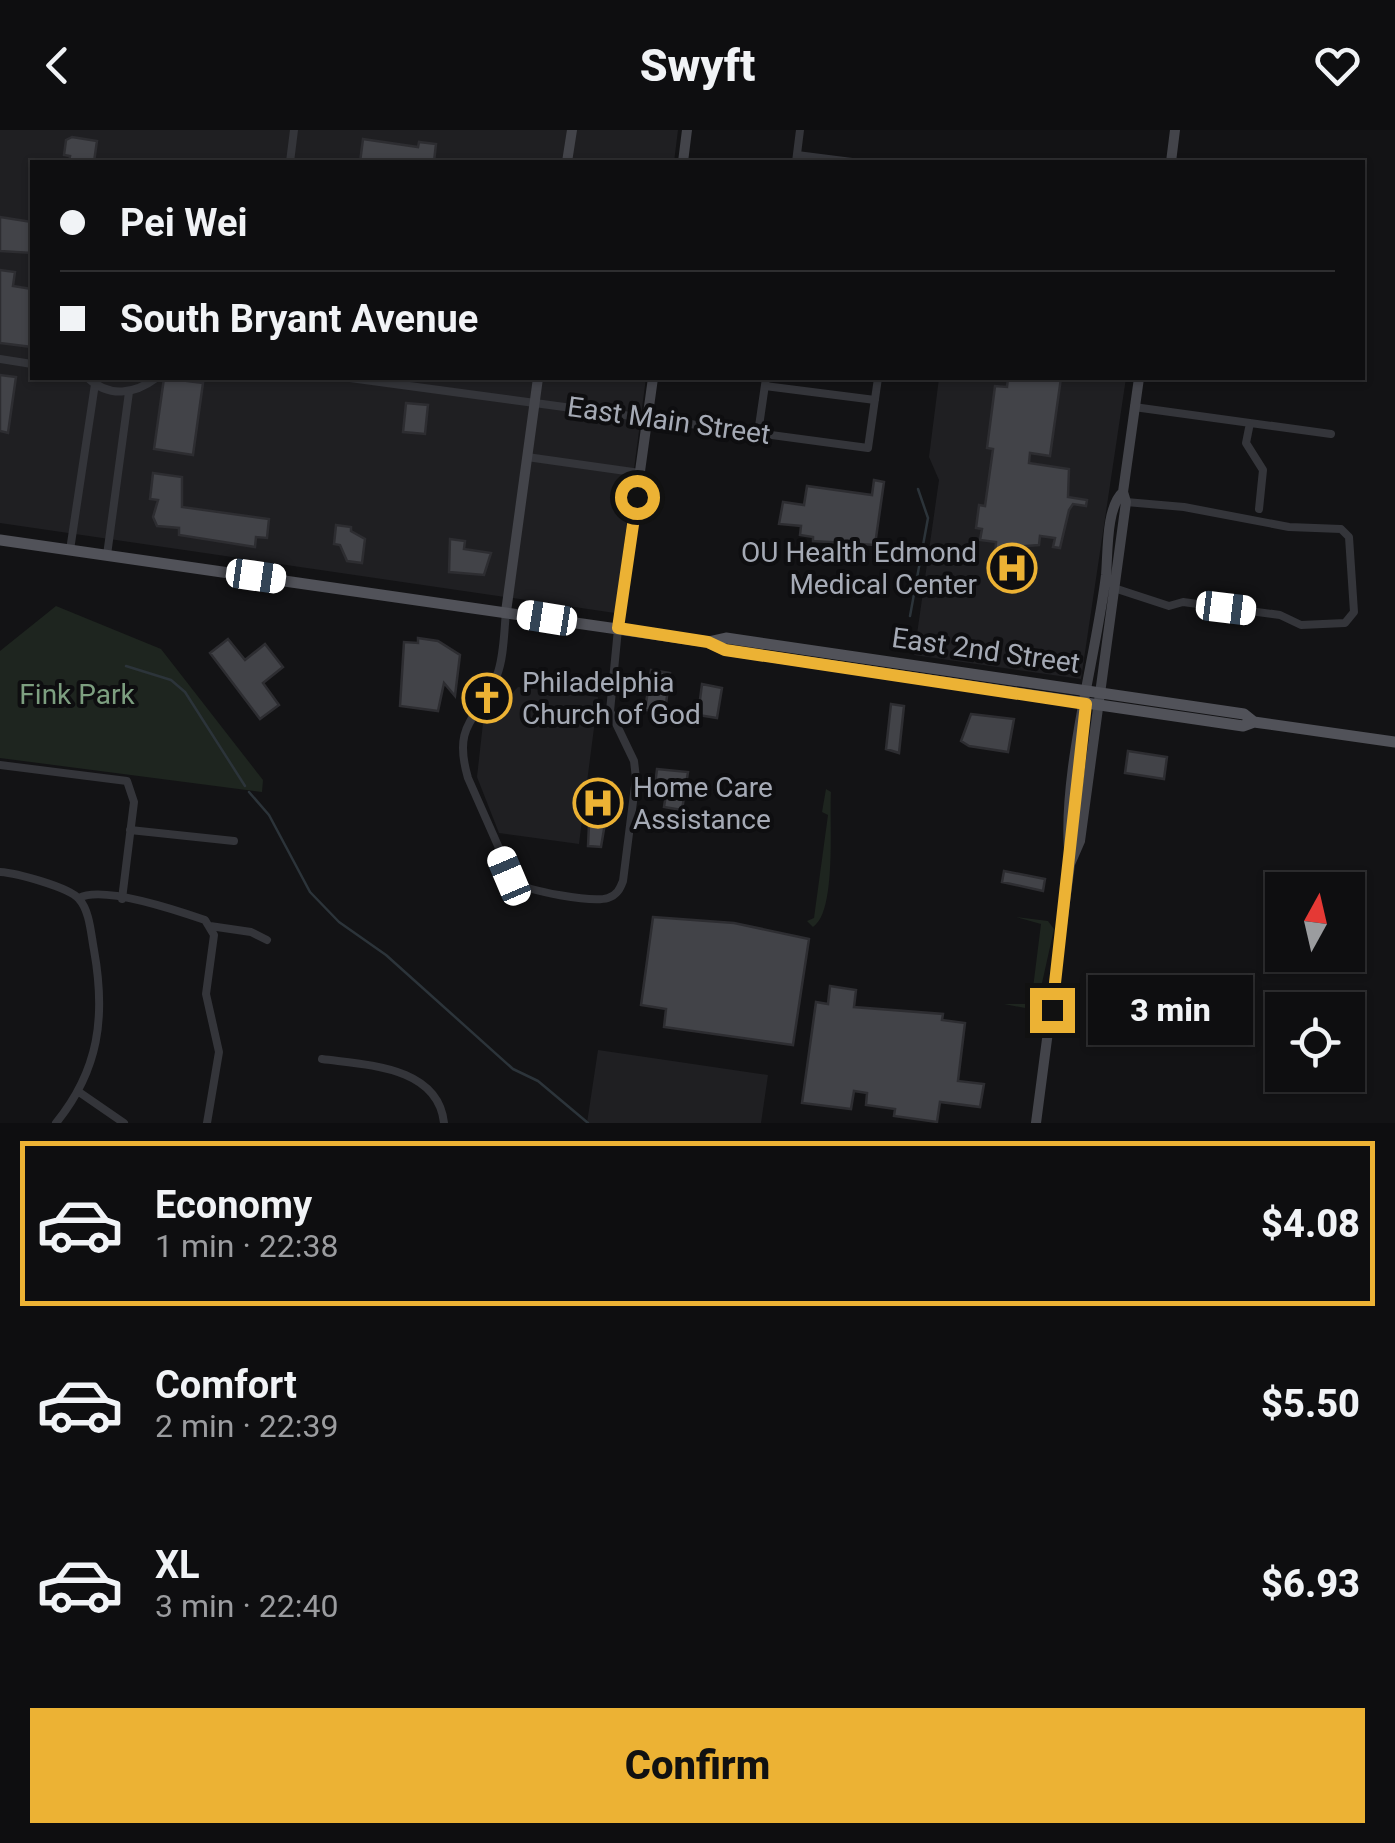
<!DOCTYPE html>
<html lang="en">
<head>
<meta charset="utf-8">
<style>
  :root { --surface:#0e0e10; --page:#171719; --text:#f1f3f6; --muted:#9b9c9f; --line:#2e2e30; --accent:#ecb234 }
  body { margin:0; font-family:Roboto,sans-serif; background:var(--page); color:var(--text); height:100vh; display:flex; flex-direction:column; font-size:38px; white-space:nowrap }
  * { box-sizing:border-box; margin:0 }
  p { font-size:32px; color:var(--muted) }
  .icon { flex:none; width:55px; height:55px; fill:none; stroke:currentColor; stroke-width:2; stroke-linecap:round; stroke-linejoin:round }
  .map { position:relative; height:993px; overflow:hidden }
  .details { display:flex; flex-direction:column; background:var(--surface); flex:1 }
  .details>* { flex:none }
  .banner { position:absolute; left:30px; top:30px; width:1335px; height:220px; border-radius:0px; box-shadow:0 2px 8px #0004,0 0 0 2px var(--line); display:grid; align-content:center; height:220px; padding:0 30px; background:var(--surface) }
  .needle { width:65px; rotate:8deg }
  .controls { position:absolute; left:1265px; top:742px; display:grid; gap:20px }
  .controls a { display:grid; place-items:center; width:100px; height:100px; border-radius:0px; background:var(--surface); box-shadow:0 2px 8px #0004,0 0 0 2px var(--line); font-size:50px }
  .end { position:absolute; width:45px; height:45px; margin:-22px; border:12px solid #ecb234; background:#111; box-shadow:0 0 0 5px #111 }
  .from { border-radius:50% }
  .bubble { position:absolute; height:70px; border-radius:0px; background:var(--surface); box-shadow:0 2px 8px #0004,0 0 0 2px var(--line); font-size:32px; font-weight:800; line-height:70px; text-align:center }
  .car { position:absolute; width:30px; height:60px; margin:-30px -15px; border-radius:12px; box-shadow:0 0 8px 2px #0007; background:linear-gradient(#fff 24%,#345 0 40%,#fff 0 76%,#345 0 86%,#fff 0) }
  .banner b { display:flex; align-items:center; gap:35px; height:95px; font-size:38px }
  .banner b+b { border-top:2px solid var(--line) }
  .banner i { width:25px; height:25px; background:var(--text) }
  ul { padding:18px 0 0; list-style:none }
  li { display:flex; align-items:center; gap:30px; height:165px; margin:0 20px 15px; padding:0 10px; border:5px solid transparent; border-radius:0px }
  li div { flex:1 }
  li b { display:block; font-size:38px }
  li em { font-style:normal; font-weight:800 }
  li.on { border-color:var(--accent) }
  li>.icon { width:90px; height:90px; stroke-width:1.5 }
  .cta { display:flex; gap:20px; margin-top:auto; padding:20px 30px }
  .cta a { flex:1; height:115px; border-radius:0px; background:var(--accent); color:#111; font-size:40px; font-weight:800; line-height:115px; text-align:center }
  header { display:flex; justify-content:space-between; align-items:center; height:130px; padding:0 30px; background:var(--surface); font-size:45px; font-weight:800 }
  .map>svg:first-child { display:block }
  .built { fill:#1f1f22 }
  .green { fill:#1e251f }
  .lines { fill:none; stroke-linecap:round; stroke-linejoin:round }
  .stream { stroke:#2c343a; stroke-width:2.5 }
  .building { fill:#424348; stroke:#2d2d31; stroke-width:2.5 }
  .street { stroke:#34353a; stroke-width:8 }
  .secondary { stroke:#43444a; stroke-width:10 }
  .primary { stroke:#515259; stroke-width:11 }
  .route { stroke:#ecb234; stroke-width:12 }
  .labels { text-anchor:middle; stroke-width:8; stroke-linejoin:round; paint-order:stroke }
  .street-label { font-size:28px; fill:#a5aab5; stroke:#0e0e10 }
  .poi-label { font-size:28px; fill:#a5aab5; stroke:#0e0e10; text-anchor:start }
  .park-label { font-size:28px; fill:#7d9f80; stroke:#0e0e10 }
</style>
</head>
<body>
<header><svg class="icon" aria-label="back" viewBox="0 0 24 24"><path d="M15 5l-7 7 7 7"/></svg>Swyft<svg class="icon" aria-label="heart" viewBox="0 0 24 24"><path d="M12 20l-8-8c-3-5 5-10 8-4 3-6 11-1 8 4z"/></svg></header>
<div class="map">
<svg width="1395" height="993" viewBox="0 0 1395 993">
  <rect width="100%" height="100%" fill="#131315"/>
  <path class="built" d="M 0,0 L 678,0 L 674,32 L 32,32 L 32,248 L 646,248 L 615,483 L 0,393 Z
    M 939,248 L 1126,248 L 1081,549 L 914,525 L 939,350 L 929,327 Z
    M 518,557 L 598,567 L 579,714 L 499,703 L 477,647 L 483,593 Z
    M 598,920 L 768,945 L 761,993 L 587,993 Z"/>
  <path class="green" d="M 56,476 L 161,519 L 263,650 L 262,662 L 0,628 L 0,521 Z
    M 826,659 L 831,662 C 829,690 837,782 813,797 L 807,791 L 814,788 L 828,685 L 822,682 Z
    M 1016,787 L 1048,791 L 1054,799 L 1036,880 L 1004,874 L 1031,874 L 1041,794 Z"/>
  <g class="lines">
    <path class="stream" d="M 910,486 L 928,388 L 918,359
      M 126,536 L 171,550 L 185,562 L 245,656
      M 249,662 L 269,685 L 310,762 L 339,792 L 386,825 L 513,939 L 538,951 L 588,993"/>
  </g>
  <path class="building" d="M 72,7 L 97,11 L 94,32 L 69,32 L 70,26 L 64,25 L 66,10 Z
    M 363,9 L 418,17 L 419,12 L 436,14 L 434,32 L 360,32 Z
    M 0,87 L 32,92 L 32,123 L 0,121 Z
    M 0,140 L 15,142 L 13,156 L 32,159 L 32,217 L 0,213 Z
    M 0,245 L 16,247 L 8,303 L 0,301 Z
    M 164,248 L 203,253 L 193,325 L 154,319 Z
    M 1008,248 L 1061,248 L 1050,326 L 1030,323 L 1029,333 L 1069,339 L 1068,367 L 1087,370 L 1086,376 L 1073,374 L 1069,380 L 1060,418 L 1053,417 L 1055,408 L 1040,406 L 1039,415 L 1014,417 L 1012,429 L 995,427 L 996,412 L 980,410 L 982,399 L 976,398 L 979,375 L 985,376 L 993,319 L 987,318 L 995,256 L 1007,257 Z
    M 406,273 L 428,275 L 425,304 L 403,302 Z
    M 153,343 L 182,347 L 182,377 L 269,389 L 267,408 L 256,407 L 255,417 L 179,405 L 179,398 L 157,396 L 153,387 L 158,370 L 150,369 Z
    M 874,350 L 884,352 L 875,415 L 813,411 L 813,407 L 800,405 L 801,396 L 779,394 L 783,372 L 804,375 L 807,356 L 872,365 Z
    M 336,395 L 351,397 L 351,401 L 365,409 L 362,433 L 347,431 L 340,415 L 334,414 Z
    M 450,409 L 465,411 L 464,419 L 491,423 L 484,445 L 449,442 Z
    M 418,508 L 438,511 L 460,525 L 455,566 L 444,553 L 438,581 L 400,576 L 404,512 L 418,513 Z
    M 228,509 L 245,530 L 265,514 L 283,537 L 263,553 L 279,575 L 260,589 L 210,523 Z
    M 651,540 L 670,543 L 665,582 L 645,580 Z
    M 702,554 L 722,558 L 717,588 L 698,585 Z
    M 891,574 L 904,576 L 899,623 L 886,619 Z
    M 971,584 L 1014,589 L 1008,622 L 969,616 L 961,611 Z
    M 1128,621 L 1167,627 L 1164,649 L 1125,643 Z
    M 657,639 L 688,642 L 682,680 L 664,677 L 666,664 L 654,663 Z
    M 591,650 L 612,652 L 601,717 L 588,716 Z
    M 1004,741 L 1045,749 L 1043,761 L 1002,752 Z
    M 653,787 L 734,793 L 809,809 L 793,915 L 664,897 L 666,879 L 641,875 Z
    M 830,856 L 856,860 L 854,877 L 943,884 L 942,890 L 965,893 L 958,951 L 984,954 L 980,977 L 940,972 L 937,992 L 894,986 L 895,979 L 866,975 L 867,963 L 854,961 L 851,979 L 802,973 L 816,872 L 828,874 Z"/>
  <g class="lines">
    <path class="street" d="M 797,25 L 852,32
      M 290,32 L 294,0
      M 796,32 L 800,0
      M 0,229 L 32,234
      M 88,248 C 109,268 135,264 156,248
      M 350,248 L 868,318 L 878,248
      M 765,256 L 875,270
      M 1134,277 L 1331,304
      M 1250,293 L 1246,313 L 1263,340 L 1259,379
      M 758,303 L 766,248
      M 527,327 L 640,343
      M 70,420 L 95,254
      M 107,425 L 129,262
      M 1117,459 L 1169,476 L 1183,472 L 1280,485 L 1301,495 L 1345,493 L 1354,482 L 1349,407 L 1341,399 L 1289,397 L 1184,377 L 1126,372
      M 506,482 C 504,502 504,527 497,545 C 481,589 451,590 468,648 L 514,752 C 528,761 592,773 608,768 C 617,765 620,759 623,751 L 636,648 L 634,631 L 610,581 L 618,499
      M 0,635 L 127,651 L 134,672 L 122,769
      M 130,700 L 234,711
      M 0,742 C 16,743 69,757 79,769 C 90,781 91,805 94,820 C 106,887 99,940 56,993
      M 79,768 C 102,755 179,781 205,790 L 214,805 L 206,864 L 219,922 L 207,993
      M 210,796 L 251,802 L 267,810
      M 322,929 C 366,935 438,936 444,993
      M 79,962 L 124,993"/>
    <path class="secondary" d="M 567,32 L 572,0
      M 683,32 L 687,0
      M 1171,32 L 1175,0
      M 506,482 L 538,248
      M 618,499 L 653,248
      M 1070,730 C 1060,651 1096,528 1106,445 C 1108,423 1106,377 1123,362
      M 1036,993 L 1070,734 L 1080,711 L 1126,372 L 1123,362 L 1139,248"/>
    <path class="primary" d="M 0,410 L 708,512 L 725,520 L 1243,596 L 1254,592
      M 708,512 L 726,508 L 1244,584 L 1254,592 L 1395,612"/>
  </g>
  <g class="lines">
    <path class="route" d="M 637,367 L 618,498 L 708,512 L 725,520 L 1086,574 L 1052,880"/>
  </g>
  <defs>
    <g id="hospital-ring" transform="scale(2.5)"><circle r="9.5" fill="#0e0e10" stroke="#ecb234" stroke-width="1.5"/><path d="M-5-5h3v3.5h4V-5h3V5h-3V1.5h-4V5h-3Z" fill="#ecb234"/></g>
    <g id="church-ring" transform="scale(2.5)"><circle r="9.5" fill="#0e0e10" stroke="#ecb234" stroke-width="1.5"/><path d="M-1.2-6h2.4v3.5h3.3v2.4h-3.3V6h-2.4V-.1h-3.3v-2.4h3.3Z" fill="#ecb234"/></g>
  </defs>
  <g fill-rule="evenodd">
    <use href="#hospital-ring" x="1012" y="438"/>
    <use href="#church-ring" x="487" y="568"/>
    <use href="#hospital-ring" x="598" y="673"/>
  </g>
  <g class="labels">
    <g class="street-label">
      <text transform="translate(669 290) rotate(8)" y="10">East Main Street</text>
      <text transform="translate(986 520) rotate(8)" y="10">East 2nd Street</text>
    </g>
    <g class="poi-label">
      <text x="977" y="432" text-anchor="end">OU Health Edmond<tspan x="977" dy="32">Medical Center</tspan></text>
      <text x="522" y="562">Philadelphia<tspan x="522" dy="32">Church of God</tspan></text>
      <text x="633" y="667">Home Care<tspan x="633" dy="32">Assistance</tspan></text>
    </g>
    <g class="park-label">
      <text x="77" y="574">Fink Park</text>
    </g>
  </g>
</svg>
<div class="controls">
<a><svg class="needle" viewBox="-14 -14 28 28"><path d="M0-13l5 13h-10z" fill="#e53935"/><path d="M0 13l5-13h-10z" fill="#9b9c9f"/></svg></a>
<a><svg class="icon" aria-label="locate" viewBox="0 0 24 24"><circle cx="12" cy="12" r="6"/><path d="M12 2v4M12 18v4M2 12h4M18 12h4"/></svg></a>
</div>
<i class="end from" style="left:637px;top:367px"></i>
<i class="end" style="left:1052px;top:880px"></i>
<div class="bubble" style="left:1088px;top:845px;width:165px">3 min</div>
<i class="car" style="left:256px;top:446px;rotate:98deg"></i>
<i class="car" style="left:1226px;top:478px;rotate:97deg"></i>
<i class="car" style="left:547px;top:488px;rotate:279deg"></i>
<i class="car" style="left:509px;top:746px;rotate:337deg"></i>
<div class="banner">
<b><i class="from"></i>Pei Wei</b>
<b><i></i>South Bryant Avenue</b>
</div>
</div>
<section class="details">
<ul>
<li class="on"><svg class="icon" aria-label="car" viewBox="0 0 24 24"><path d="M5 17H2v-5l4-1 3-4h7l3 4 3 1v5h-3M9 17h6M6 11h13"/><circle cx="7" cy="17" r="2"/><circle cx="17" cy="17" r="2"/></svg><div><b>Economy</b><p>1 min · 22:38</p></div><em>$4.08</em></li>
<li><svg class="icon" aria-label="car" viewBox="0 0 24 24"><path d="M5 17H2v-5l4-1 3-4h7l3 4 3 1v5h-3M9 17h6M6 11h13"/><circle cx="7" cy="17" r="2"/><circle cx="17" cy="17" r="2"/></svg><div><b>Comfort</b><p>2 min · 22:39</p></div><em>$5.50</em></li>
<li><svg class="icon" aria-label="car" viewBox="0 0 24 24"><path d="M5 17H2v-5l4-1 3-4h7l3 4 3 1v5h-3M9 17h6M6 11h13"/><circle cx="7" cy="17" r="2"/><circle cx="17" cy="17" r="2"/></svg><div><b>XL</b><p>3 min · 22:40</p></div><em>$6.93</em></li>
</ul>
<div class="cta"><a>Confirm</a></div>
</section>
</body>
</html>
